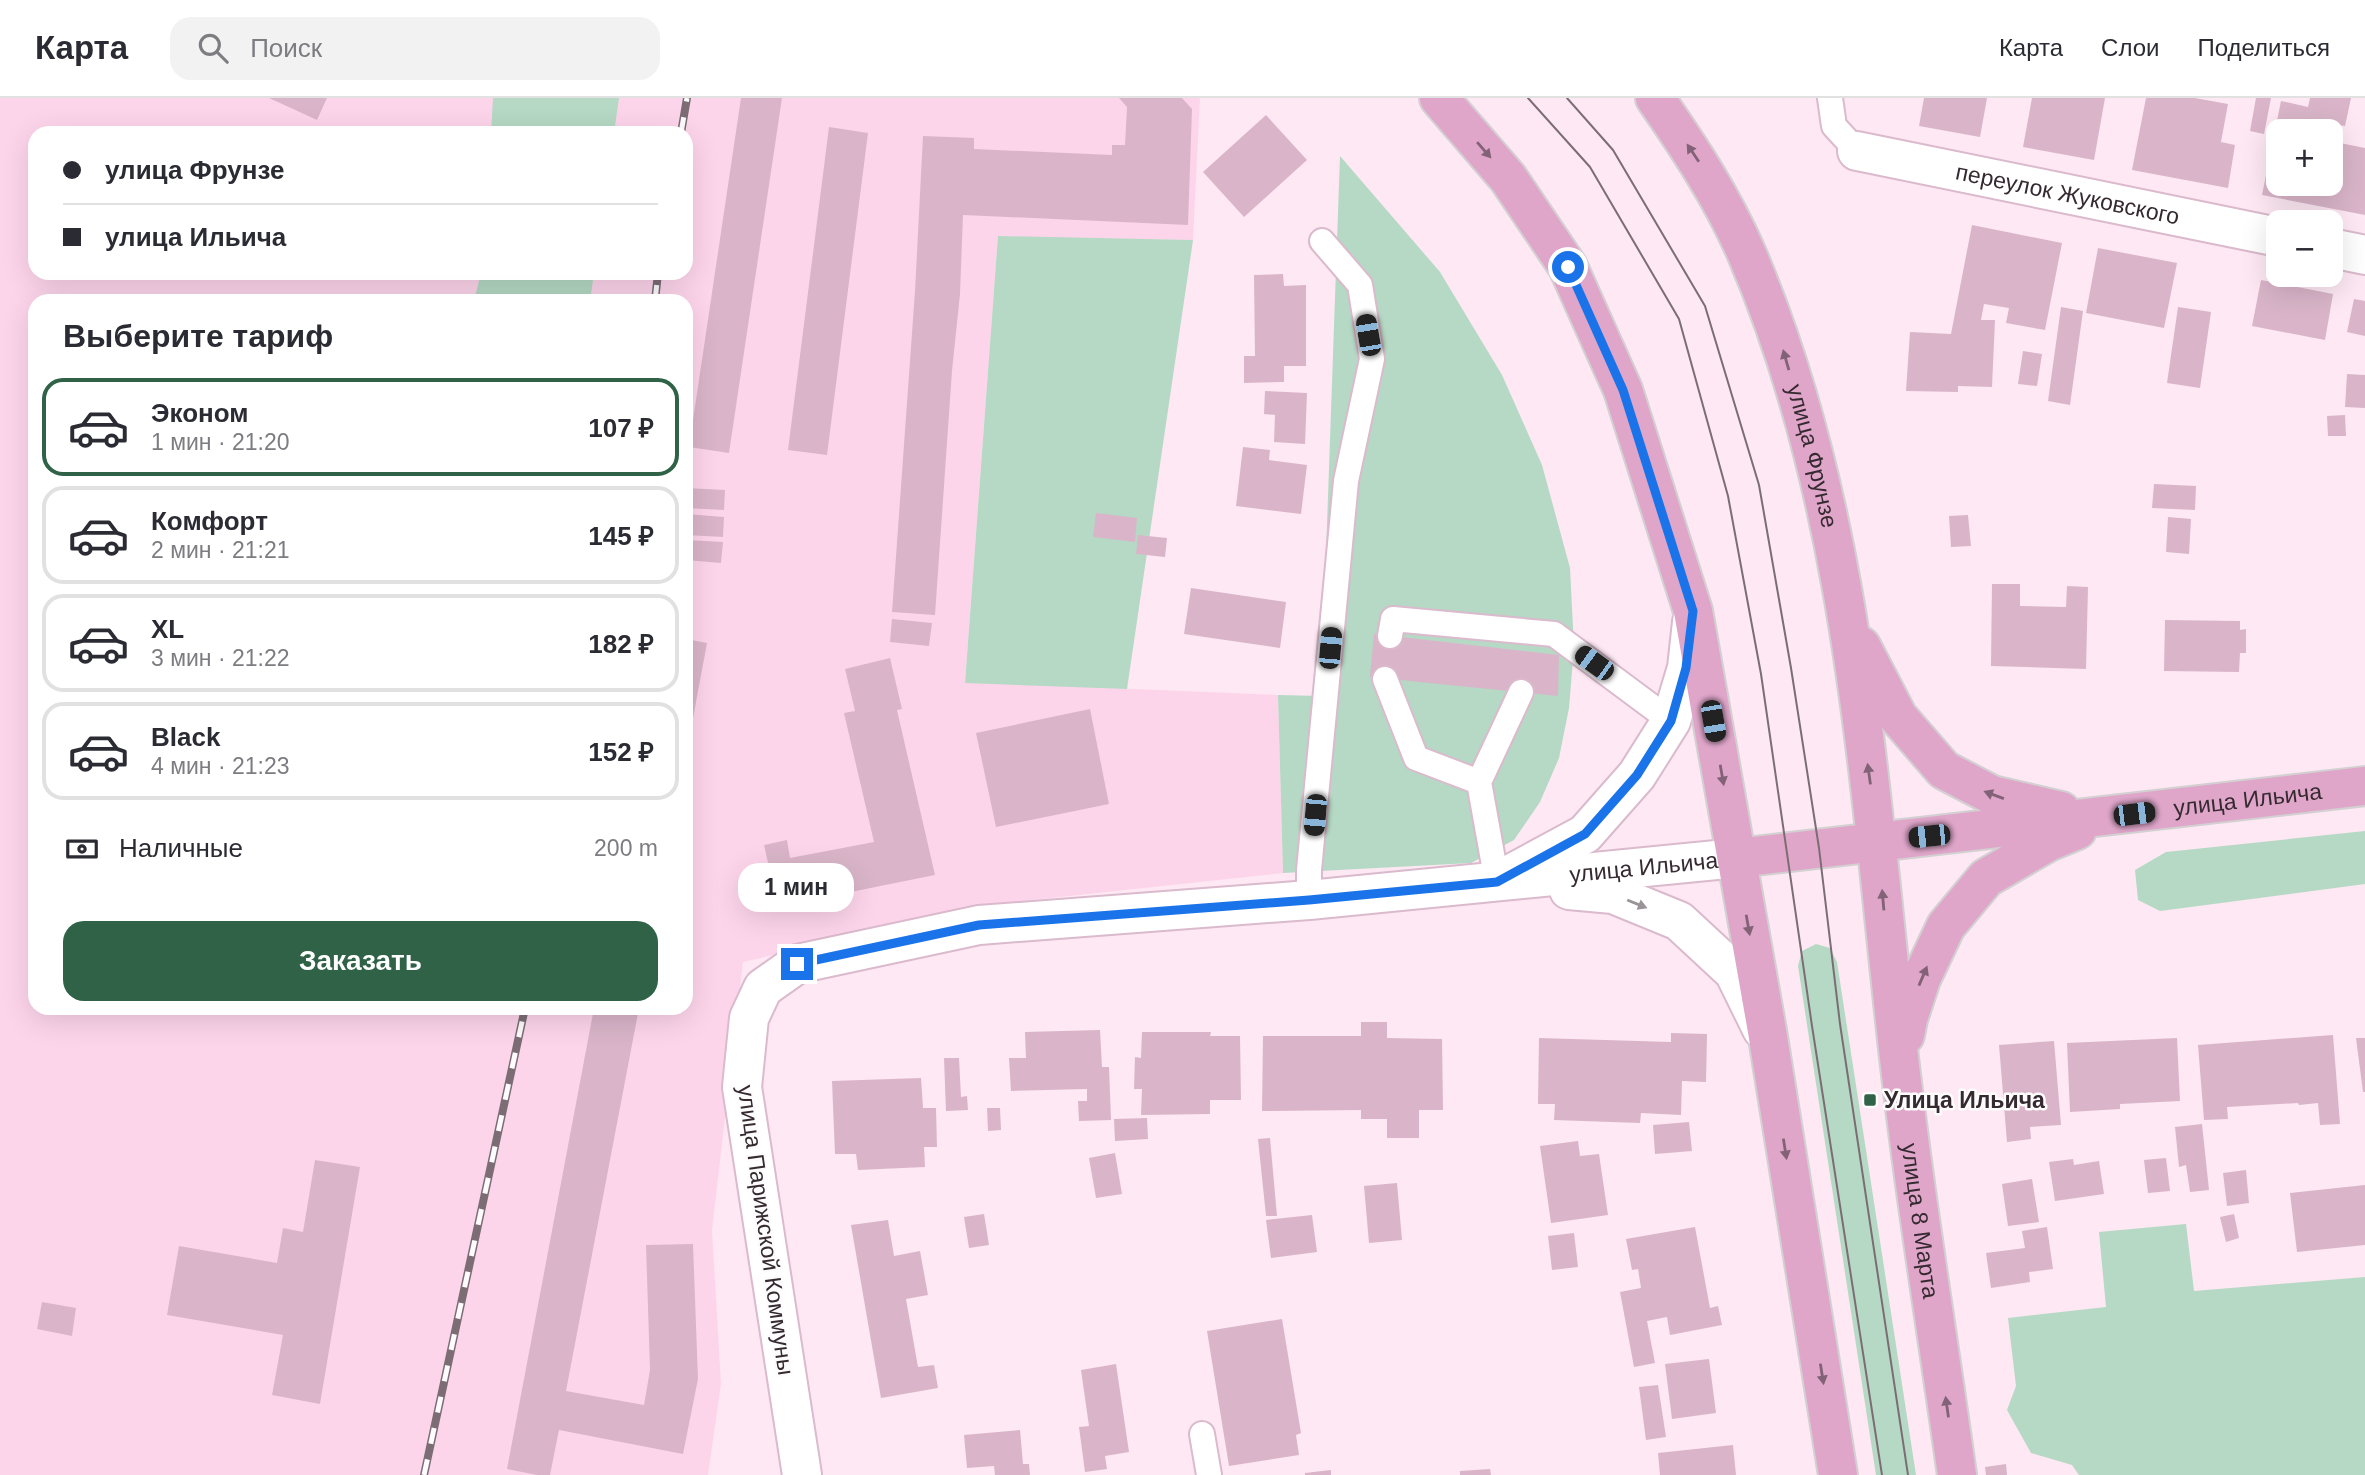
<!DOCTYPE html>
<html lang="ru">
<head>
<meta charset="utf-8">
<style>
  :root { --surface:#fff; --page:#f2f2f3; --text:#2b2b33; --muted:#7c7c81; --line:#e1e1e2; --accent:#2f6247 }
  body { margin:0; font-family:Arial,sans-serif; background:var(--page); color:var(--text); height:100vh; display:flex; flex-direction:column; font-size:26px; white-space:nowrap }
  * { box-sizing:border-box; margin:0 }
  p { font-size:23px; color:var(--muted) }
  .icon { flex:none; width:38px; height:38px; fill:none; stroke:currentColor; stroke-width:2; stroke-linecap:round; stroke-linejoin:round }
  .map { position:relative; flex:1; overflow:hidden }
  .side { position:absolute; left:28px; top:196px; width:665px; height:721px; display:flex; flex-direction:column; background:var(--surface); border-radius:21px; box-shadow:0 7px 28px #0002 }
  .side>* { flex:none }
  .hud { position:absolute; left:28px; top:28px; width:665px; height:154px; border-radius:21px; box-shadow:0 7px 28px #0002; display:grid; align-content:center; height:154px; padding:0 35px; background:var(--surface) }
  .controls { position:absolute; left:2266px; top:21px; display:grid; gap:14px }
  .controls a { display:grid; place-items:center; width:77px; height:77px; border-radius:14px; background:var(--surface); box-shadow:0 7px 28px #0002; font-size:35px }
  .end { position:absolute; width:32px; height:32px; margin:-16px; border:9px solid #1a73e8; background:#fff; box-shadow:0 0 0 4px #fff }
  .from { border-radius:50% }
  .bubble { position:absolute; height:49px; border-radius:21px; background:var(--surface); box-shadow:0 7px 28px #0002; font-size:23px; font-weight:600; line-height:49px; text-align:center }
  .car { position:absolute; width:21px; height:42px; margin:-21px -10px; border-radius:9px; box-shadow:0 0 5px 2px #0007; background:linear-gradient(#222 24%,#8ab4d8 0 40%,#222 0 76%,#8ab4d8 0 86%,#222 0) }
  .hud b { display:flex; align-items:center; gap:24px; height:66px; font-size:26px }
  .hud b+b { border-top:2px solid var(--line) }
  .hud i { width:18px; height:18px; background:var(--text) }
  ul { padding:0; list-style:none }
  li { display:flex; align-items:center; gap:21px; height:98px; margin:0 14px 10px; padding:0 21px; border:4px solid var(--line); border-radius:21px }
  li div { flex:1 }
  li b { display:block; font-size:26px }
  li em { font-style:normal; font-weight:600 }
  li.on { border-color:var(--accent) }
  li>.icon { width:63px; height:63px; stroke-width:1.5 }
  h2 { padding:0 35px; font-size:32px; line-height:84px }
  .pay { display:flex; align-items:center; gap:18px; height:77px; padding:0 35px; font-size:26px }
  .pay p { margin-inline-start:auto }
  .cta { display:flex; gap:14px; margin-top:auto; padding:14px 35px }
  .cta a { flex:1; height:80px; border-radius:21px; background:var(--accent); color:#fff; font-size:28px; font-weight:600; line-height:80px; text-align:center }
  header { display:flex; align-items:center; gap:42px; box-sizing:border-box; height:98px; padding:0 35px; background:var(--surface); border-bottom:2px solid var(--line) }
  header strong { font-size:33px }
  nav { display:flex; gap:38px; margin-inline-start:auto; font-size:24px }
  .search { width:490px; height:63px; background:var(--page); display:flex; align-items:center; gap:18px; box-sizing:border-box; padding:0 24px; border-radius:21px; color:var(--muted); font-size:26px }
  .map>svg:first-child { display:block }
  .built { fill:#fdd5eb; fill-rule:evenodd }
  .green { fill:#b5d9c4 }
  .building { fill:#dab5c9; fill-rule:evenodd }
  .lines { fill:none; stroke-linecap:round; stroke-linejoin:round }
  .lane-casing { stroke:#dabacc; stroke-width:28 }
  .street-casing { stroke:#dabacc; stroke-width:42 }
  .primary-casing { stroke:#d3d0d2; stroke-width:42 }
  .lane { stroke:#fff; stroke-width:24 }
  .street { stroke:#fff; stroke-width:38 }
  .primary { stroke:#dfa6ca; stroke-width:38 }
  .tram { stroke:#7c6d75; stroke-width:2 }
  .rail-casing { stroke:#7c6d75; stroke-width:8 }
  .rail { stroke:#fcfcfc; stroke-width:5; stroke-dasharray:16; stroke-linecap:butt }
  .oneway { fill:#826276 }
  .oneway2 { fill:#9a9498 }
  .route { stroke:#1a73e8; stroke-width:9 }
  .poi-dot { fill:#2f6247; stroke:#fcfcfc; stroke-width:2.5 }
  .labels { text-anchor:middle; stroke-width:5; stroke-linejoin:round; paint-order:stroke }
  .street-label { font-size:23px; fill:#362a31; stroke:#fcfcfc }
  .poi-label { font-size:23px; font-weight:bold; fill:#362a31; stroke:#fcfcfc; text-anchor:start }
</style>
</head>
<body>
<header>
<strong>Карта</strong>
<div class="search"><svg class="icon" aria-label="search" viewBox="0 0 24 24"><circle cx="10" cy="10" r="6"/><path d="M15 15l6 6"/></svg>Поиск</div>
<nav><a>Карта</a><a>Слои</a><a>Поделиться</a></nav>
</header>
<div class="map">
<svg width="2365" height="1377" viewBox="0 0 2365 1377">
  <rect width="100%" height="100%" fill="#fde8f3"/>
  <path class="built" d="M 0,0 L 1200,0 L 1193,142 L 998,139 L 965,584 L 1278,597 L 1283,775 L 994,806 L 743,864 L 712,1132 L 721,1286 L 708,1377 L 0,1377 ZM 35,35 L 686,35 L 686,175 L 35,175 ZM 35,203 L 686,203 L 686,910 L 35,910 Z"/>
  <path class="green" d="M 493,0 L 619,0 L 614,35 L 491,35 Z
    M 1340,58 L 1440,174 L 1502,277 L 1542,367 L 1570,470 L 1574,549 L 1569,610 L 1559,660 L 1540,704 L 1514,742 L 1471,765 L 1283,775 L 1278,597 L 1321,598 Z
    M 998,138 L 1193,142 L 1127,591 L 965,585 Z
    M 481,175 L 594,175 L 590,203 L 474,203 Z
    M 2365,733 L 2365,786 L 2160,813 L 2138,802 L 2135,772 L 2166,754 Z
    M 1816,846 L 1830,850 L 1837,864 L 1916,1377 L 1876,1377 L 1798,868 L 1802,853 Z
    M 2186,1126 L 2194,1193 L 2365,1179 L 2365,1377 L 2079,1377 L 2072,1367 L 2031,1355 L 2007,1312 L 2016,1288 L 2008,1220 L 2106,1209 L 2099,1134 Z"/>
  <path class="building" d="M 269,0 L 327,0 L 317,22 Z
    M 741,0 L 782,0 L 729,355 L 689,349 Z
    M 1119,0 L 1182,0 L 1192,11 L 1188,127 L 963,117 L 960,196 L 952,273 L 935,517 L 892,514 L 915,193 L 923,38 L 974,40 L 974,51 L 1112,57 L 1112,47 L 1125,47 L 1127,9 Z
    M 1924,0 L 1987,0 L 1980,39 L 1919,28 Z
    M 2032,0 L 2105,0 L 2094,62 L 2023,49 Z
    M 2146,0 L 2195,0 L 2228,6 L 2221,44 L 2235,47 L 2228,90 L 2132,72 Z
    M 2256,0 L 2271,0 L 2264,36 L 2250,33 Z
    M 2310,0 L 2351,0 L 2345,28 L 2338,27 L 2335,44 L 2365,50 L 2365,117 L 2262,97 L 2281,3 L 2308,9 ZM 2278,33 L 2331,33 L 2331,86 L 2278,86 Z
    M 1266,17 L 1307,62 L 1244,119 L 1203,74 Z
    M 829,29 L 868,35 L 827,357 L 788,352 Z
    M 1972,127 L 2062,145 L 2045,232 L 2006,225 L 2009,210 L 1984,206 L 1981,222 L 1995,222 L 1992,289 L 1958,288 L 1958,294 L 1906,293 L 1910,234 L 1951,236 Z
    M 2098,150 L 2177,165 L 2164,230 L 2086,215 Z
    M 1283,176 L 1284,188 L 1306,187 L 1306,268 L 1284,268 L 1284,284 L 1244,285 L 1244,258 L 1255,258 L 1254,177 Z
    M 2261,182 L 2333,196 L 2325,242 L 2252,228 Z
    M 2354,201 L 2365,203 L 2365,238 L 2347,234 Z
    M 2061,209 L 2083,213 L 2070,307 L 2048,303 Z
    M 2178,209 L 2211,214 L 2200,290 L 2167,285 Z
    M 2023,253 L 2042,256 L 2037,288 L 2018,286 Z
    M 2347,276 L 2365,277 L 2365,310 L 2345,309 Z
    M 1265,293 L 1307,295 L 1305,346 L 1274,344 L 1275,317 L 1264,316 Z
    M 2345,317 L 2346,338 L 2328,338 L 2327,318 Z
    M 1243,349 L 1270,352 L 1269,362 L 1307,367 L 1301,416 L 1236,408 Z
    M 2154,386 L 2196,388 L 2195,412 L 2152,410 Z
    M 686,390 L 725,392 L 724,412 L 686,410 Z
    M 1096,415 L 1137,420 L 1135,444 L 1093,439 Z
    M 686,416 L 724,419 L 723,439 L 686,437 Z
    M 1968,417 L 1971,448 L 1951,449 L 1949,418 Z
    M 2168,419 L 2191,421 L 2189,456 L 2166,454 Z
    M 1138,437 L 1167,440 L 1165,459 L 1136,456 Z
    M 686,442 L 723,444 L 721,465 L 686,462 Z
    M 1992,486 L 2020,486 L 2020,508 L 2066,509 L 2067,488 L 2088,489 L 2086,571 L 1991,568 Z
    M 1191,490 L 1286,504 L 1280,550 L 1184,536 Z
    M 892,521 L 932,525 L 929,548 L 890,544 Z
    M 2165,522 L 2240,523 L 2240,532 L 2246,531 L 2246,555 L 2240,555 L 2239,574 L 2164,573 Z
    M 1374,536 L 1559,557 L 1558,598 L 1370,579 Z
    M 686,541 L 707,545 L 687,652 L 686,652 Z
    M 890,560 L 902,611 L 897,612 L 935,777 L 801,804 L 798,791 L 775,796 L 764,747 L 787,742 L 790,760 L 874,744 L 844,615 L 855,613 L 845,571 Z
    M 1090,611 L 1109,706 L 996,729 L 976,635 Z
    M 594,910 L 639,910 L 566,1293 L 644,1307 L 650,1272 L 646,1147 L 693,1146 L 698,1281 L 683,1356 L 559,1332 L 550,1377 L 537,1377 L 507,1371 Z
    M 1361,924 L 1387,924 L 1387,940 L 1442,941 L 1443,1012 L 1419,1012 L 1419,1040 L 1387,1040 L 1387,1021 L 1361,1021 L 1361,1012 L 1262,1013 L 1263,938 L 1361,938 Z
    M 1100,932 L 1102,969 L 1109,969 L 1111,1022 L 1079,1023 L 1078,1003 L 1087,1003 L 1087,991 L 1011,993 L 1009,960 L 1026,960 L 1025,934 Z
    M 1142,934 L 1211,934 L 1210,938 L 1240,938 L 1241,1002 L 1210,1002 L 1210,1016 L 1141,1017 L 1142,991 L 1134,991 L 1135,959 L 1141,960 Z
    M 1671,935 L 1707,936 L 1706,984 L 1682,983 L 1681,1017 L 1641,1015 L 1640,1025 L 1554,1022 L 1555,1006 L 1538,1006 L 1539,940 L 1671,944 Z
    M 2333,937 L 2340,1026 L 2320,1027 L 2318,1005 L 2299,1007 L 2298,1005 L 2227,1009 L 2228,1021 L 2204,1022 L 2198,947 Z
    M 2177,940 L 2180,1003 L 2120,1006 L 2120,1011 L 2070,1014 L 2067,945 Z
    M 2356,940 L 2365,940 L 2365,994 L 2363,994 Z
    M 2054,943 L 2061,1027 L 2030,1029 L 2031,1041 L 2007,1044 L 1999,947 Z
    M 944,960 L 959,960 L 961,999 L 967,998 L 968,1012 L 946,1013 Z
    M 921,980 L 923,1010 L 936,1010 L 937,1049 L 924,1049 L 925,1069 L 858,1072 L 856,1056 L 835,1056 L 832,983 Z
    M 987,1010 L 1000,1010 L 1001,1032 L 988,1033 Z
    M 1147,1020 L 1148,1041 L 1115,1043 L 1114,1021 Z
    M 1689,1024 L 1692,1053 L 1655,1056 L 1653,1027 Z
    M 2202,1026 L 2209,1092 L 2190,1094 L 2186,1067 L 2179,1069 L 2175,1029 Z
    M 1270,1040 L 1277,1118 L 1266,1118 L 1258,1041 Z
    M 1578,1043 L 1580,1058 L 1599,1056 L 1608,1117 L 1551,1125 L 1540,1048 Z
    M 1115,1055 L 1122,1096 L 1096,1100 L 1089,1060 Z
    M 2166,1060 L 2170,1093 L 2148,1095 L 2144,1062 Z
    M 2073,1061 L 2074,1067 L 2099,1063 L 2104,1096 L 2055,1103 L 2049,1064 Z
    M 315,1062 L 360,1069 L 320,1306 L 272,1297 L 283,1237 L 167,1217 L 179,1148 L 277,1165 L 283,1130 L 303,1134 Z
    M 2246,1072 L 2249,1105 L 2227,1108 L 2223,1075 Z
    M 2032,1081 L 2039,1124 L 2008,1128 L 2002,1086 Z
    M 1397,1085 L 1402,1142 L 1369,1145 L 1364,1088 Z
    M 2365,1087 L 2365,1147 L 2297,1154 L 2290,1095 Z
    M 984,1116 L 989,1147 L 969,1150 L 964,1119 Z
    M 2234,1116 L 2239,1140 L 2226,1144 L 2220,1119 Z
    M 1312,1117 L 1317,1154 L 1271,1160 L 1266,1122 Z
    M 888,1122 L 894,1158 L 920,1153 L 928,1197 L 906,1201 L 918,1269 L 934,1267 L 938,1290 L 881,1300 L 851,1127 Z
    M 1695,1129 L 1710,1210 L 1718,1208 L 1722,1227 L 1670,1237 L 1667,1219 L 1647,1223 L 1655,1265 L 1634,1269 L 1620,1194 L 1641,1190 L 1638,1171 L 1632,1172 L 1626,1141 Z
    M 2047,1129 L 2053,1171 L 2029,1174 L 2030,1184 L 1991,1190 L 1986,1155 L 2025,1150 L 2022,1133 Z
    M 1574,1135 L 1578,1169 L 1552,1172 L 1548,1138 Z
    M 42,1204 L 76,1210 L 72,1238 L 37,1231 Z
    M 1282,1221 L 1301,1335 L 1296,1337 L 1299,1357 L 1229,1368 L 1207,1233 Z
    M 1709,1261 L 1716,1315 L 1672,1321 L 1665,1266 Z
    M 1116,1266 L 1129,1354 L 1105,1358 L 1107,1371 L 1085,1374 L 1079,1329 L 1089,1328 L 1081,1272 Z
    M 1658,1287 L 1666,1339 L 1646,1342 L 1639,1289 Z
    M 1020,1332 L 1023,1366 L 1029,1366 L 1030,1377 L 995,1377 L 994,1368 L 967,1370 L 964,1337 Z
    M 1733,1347 L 1736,1377 L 1660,1377 L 1658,1355 Z
    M 2006,1366 L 2007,1377 L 1986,1377 L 1985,1369 Z
    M 1490,1371 L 1491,1377 L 1460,1377 L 1460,1373 Z
    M 1331,1372 L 1331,1377 L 1305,1377 L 1305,1375 Z"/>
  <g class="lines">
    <g class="lane-casing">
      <path id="lane" d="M 1830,0 L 1834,28 L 1857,53
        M 1390,538 L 1393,521 L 1554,536 L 1671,623
        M 1385,581 L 1416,660 L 1479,684 L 1497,784
        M 1479,684 L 1521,594
        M 1309,802 L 1309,772 L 1346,383 L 1372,261 L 1360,187 L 1322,143
        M 1202,1336 L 1209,1377"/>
    </g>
    <g class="street-casing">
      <g id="street">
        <path id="s1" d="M 1857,53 L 2278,139"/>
        <path d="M 2331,150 L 2365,157"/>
        <path d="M 1511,776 L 1585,736 L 1637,677 L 1671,623 L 1687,570 L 1692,524"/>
        <path d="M 1569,792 L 1613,796 L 1679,823 L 1734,874 L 1762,931"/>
        <path id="s2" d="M 802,1377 L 742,989 L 749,920 L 763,890 L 797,866 L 979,827 L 1309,802 L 1737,760"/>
      </g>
    </g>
    <g class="primary-casing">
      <g id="primary">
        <path d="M 1439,0 L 1508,80 L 1568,169 L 1623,292 L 1693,513 L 1767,933 L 1838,1377"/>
        <path id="s3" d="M 1655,0 C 1689,49 1722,99 1746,154 C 1850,396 1867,664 1895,923 C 1911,1075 1936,1226 1957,1377"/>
        <path d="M 1861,548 L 1898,619 L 1944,672 L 1992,697 L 2061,713"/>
        <path id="s4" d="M 1737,760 L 2365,688"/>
        <path d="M 1905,937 L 1908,921 L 1921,881 L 1946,828 L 1986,780 L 2048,744 L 2077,732"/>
      </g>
    </g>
    <use href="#lane" class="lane"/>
    <use href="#street" class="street"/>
    <use href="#primary" class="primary"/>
    <path class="tram" d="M 1528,0 L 1590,69 L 1679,221 L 1728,398 L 1761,576 L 1812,928 L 1882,1377
      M 1567,0 L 1613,52 L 1705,208 L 1759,387 L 1791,570 L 1819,750 L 1840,926 L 1908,1377"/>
    <g class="rail-casing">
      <path id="rail" d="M 681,35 L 687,0
        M 655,203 L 658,175
        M 424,1377 L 525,910"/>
    </g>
    <use href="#rail" class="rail"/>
  </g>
  <defs><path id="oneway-solid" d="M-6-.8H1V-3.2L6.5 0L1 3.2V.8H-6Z" transform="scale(1.75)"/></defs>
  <g class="oneway">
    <use href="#oneway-solid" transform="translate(1484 52) rotate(49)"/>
    <use href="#oneway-solid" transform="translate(1693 55) rotate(-124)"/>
    <use href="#oneway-solid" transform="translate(1786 262) rotate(-106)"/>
    <use href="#oneway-solid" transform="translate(1869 676) rotate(-98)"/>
    <use href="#oneway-solid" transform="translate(1722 677) rotate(80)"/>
    <use href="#oneway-solid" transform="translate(1994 697) rotate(-160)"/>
    <use href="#oneway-solid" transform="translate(1883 802) rotate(-95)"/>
    <use href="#oneway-solid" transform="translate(1748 827) rotate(80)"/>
    <use href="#oneway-solid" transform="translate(1923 878) rotate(-67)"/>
    <use href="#oneway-solid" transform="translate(1785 1051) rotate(81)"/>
    <use href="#oneway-solid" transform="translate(1822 1276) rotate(81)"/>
    <use href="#oneway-solid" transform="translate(1947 1309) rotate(-98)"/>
  </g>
  <use class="oneway2" href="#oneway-solid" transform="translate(1637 806) rotate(22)"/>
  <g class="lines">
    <path class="route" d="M 797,866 L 979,827 L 1309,802 L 1497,784 L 1585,736 L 1637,677 L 1671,623 L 1686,570 L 1693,513 L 1623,292 L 1568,169"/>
  </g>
  <rect class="poi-dot" x="1863" y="995" width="14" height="14" rx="3.5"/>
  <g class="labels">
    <g class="street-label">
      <text dy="8" stroke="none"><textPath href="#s1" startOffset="215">переулок Жуковского</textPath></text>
      <text dy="8" stroke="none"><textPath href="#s3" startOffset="394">улица Фрунзе</textPath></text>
      <text dy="8" stroke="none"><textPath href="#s4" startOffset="514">улица Ильича</textPath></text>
      <text dy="8" stroke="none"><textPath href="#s2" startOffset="1390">улица Ильича</textPath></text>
      <text dy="8" stroke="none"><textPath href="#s3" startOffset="1167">улица 8 Марта</textPath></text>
      <text transform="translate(766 1132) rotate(82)" y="8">улица Парижской Коммуны</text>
    </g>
    <g class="poi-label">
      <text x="1884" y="1010">Улица Ильича</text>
    </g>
  </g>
</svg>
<div class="controls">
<a>+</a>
<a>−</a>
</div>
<i class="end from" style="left:1568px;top:169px"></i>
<i class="end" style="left:797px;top:866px"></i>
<div class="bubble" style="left:738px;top:765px;width:116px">1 мин</div>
<i class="car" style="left:1368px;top:237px;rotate:350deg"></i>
<i class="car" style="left:1330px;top:550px;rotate:5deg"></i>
<i class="car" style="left:1594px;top:565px;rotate:306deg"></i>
<i class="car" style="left:1713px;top:623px;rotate:170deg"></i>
<i class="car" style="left:2134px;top:716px;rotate:83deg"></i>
<i class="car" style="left:1315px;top:717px;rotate:185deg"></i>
<i class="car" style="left:1929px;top:738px;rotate:264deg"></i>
<div class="hud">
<b><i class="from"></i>улица Фрунзе</b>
<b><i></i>улица Ильича</b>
</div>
<section class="side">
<h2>Выберите тариф</h2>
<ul>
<li class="on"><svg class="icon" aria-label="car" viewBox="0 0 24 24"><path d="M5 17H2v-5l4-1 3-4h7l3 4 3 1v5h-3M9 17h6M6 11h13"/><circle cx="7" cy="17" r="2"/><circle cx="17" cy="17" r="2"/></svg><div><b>Эконом</b><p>1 мин · 21:20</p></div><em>107 ₽</em></li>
<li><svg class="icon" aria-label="car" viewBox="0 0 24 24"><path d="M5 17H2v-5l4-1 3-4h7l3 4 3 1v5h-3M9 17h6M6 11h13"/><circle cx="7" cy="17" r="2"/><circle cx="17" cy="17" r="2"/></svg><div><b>Комфорт</b><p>2 мин · 21:21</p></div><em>145 ₽</em></li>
<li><svg class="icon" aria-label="car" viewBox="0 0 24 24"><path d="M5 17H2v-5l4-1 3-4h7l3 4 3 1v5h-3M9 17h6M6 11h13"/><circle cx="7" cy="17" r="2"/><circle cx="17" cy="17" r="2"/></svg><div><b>XL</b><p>3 мин · 21:22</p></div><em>182 ₽</em></li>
<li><svg class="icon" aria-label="car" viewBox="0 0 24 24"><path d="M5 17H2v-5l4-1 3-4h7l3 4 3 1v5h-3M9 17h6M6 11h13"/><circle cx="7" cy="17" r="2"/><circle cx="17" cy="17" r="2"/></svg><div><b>Black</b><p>4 мин · 21:23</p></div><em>152 ₽</em></li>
</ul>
<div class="pay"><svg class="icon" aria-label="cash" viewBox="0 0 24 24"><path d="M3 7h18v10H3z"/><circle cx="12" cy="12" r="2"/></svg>Наличные<p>200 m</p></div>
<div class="cta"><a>Заказать</a></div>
</section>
</div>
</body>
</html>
